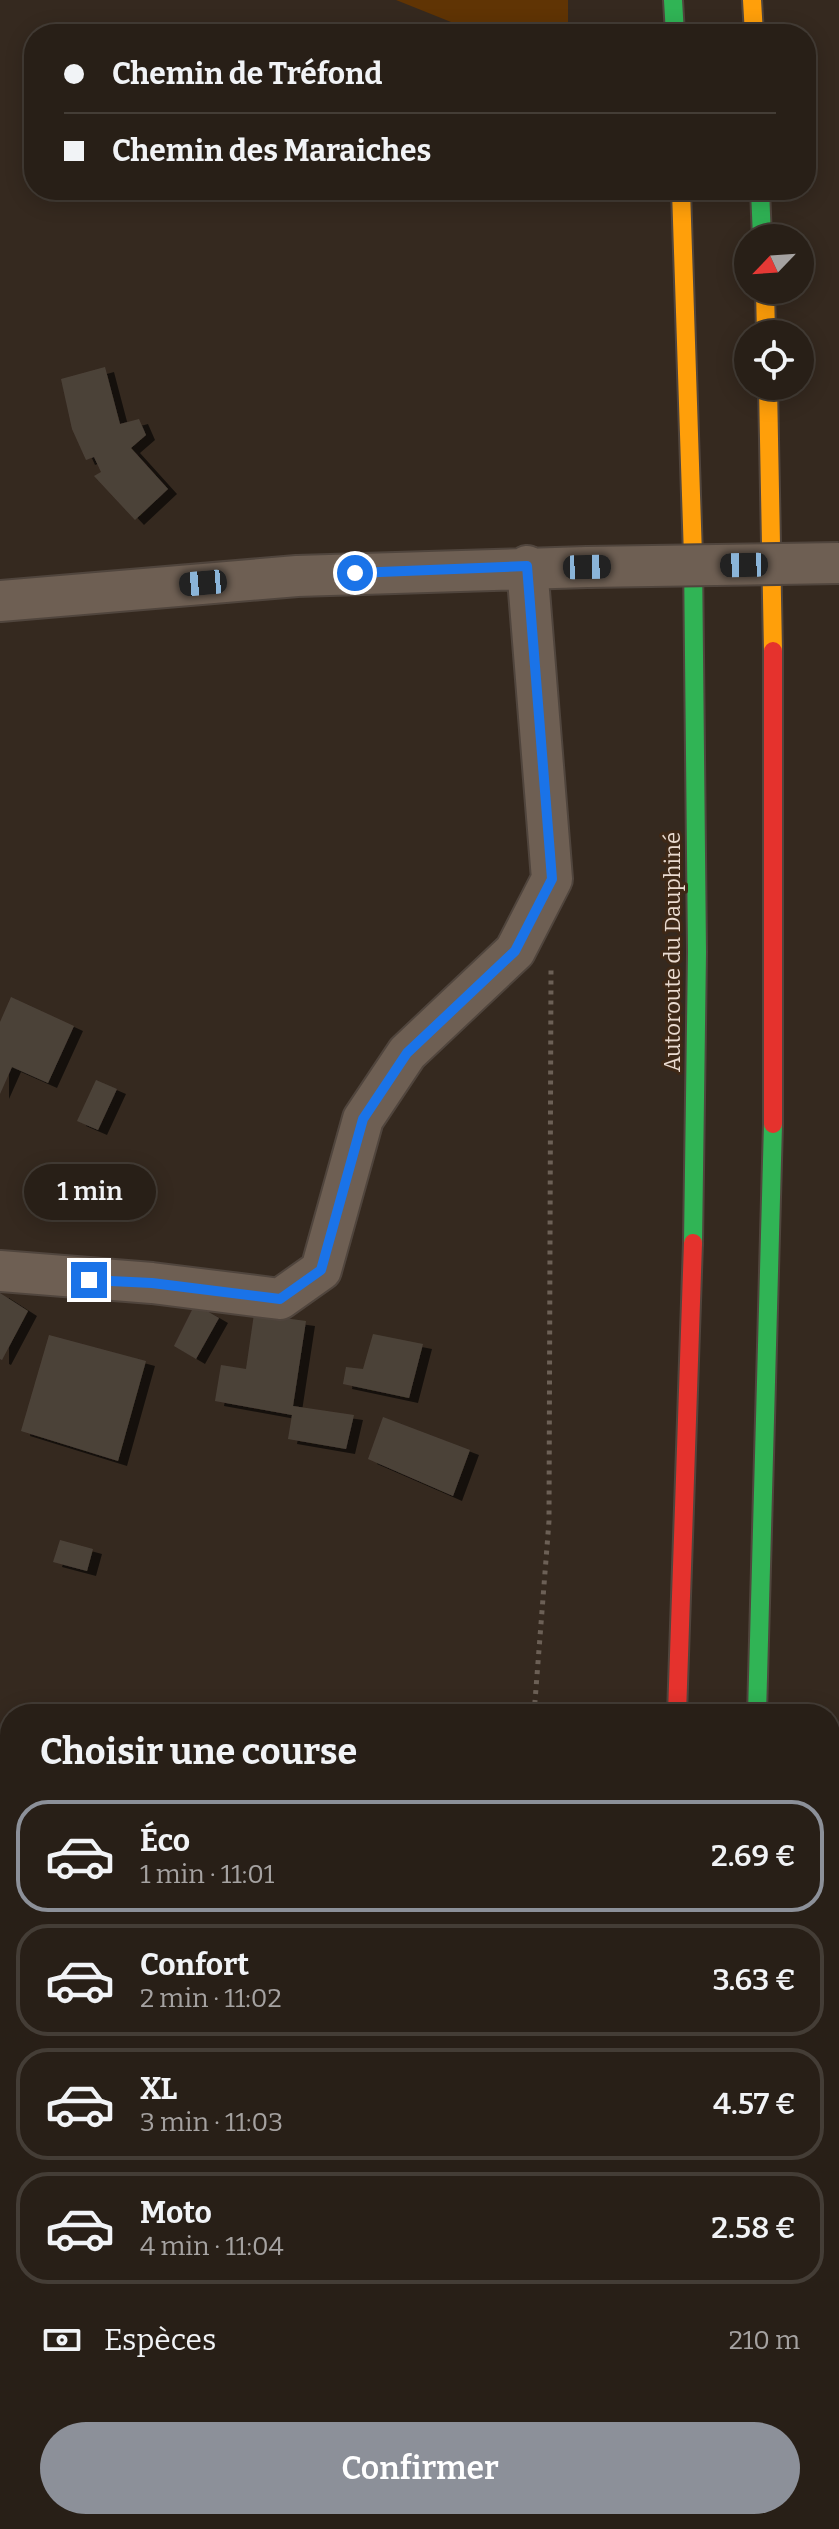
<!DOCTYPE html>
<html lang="fr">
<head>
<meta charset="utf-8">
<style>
  :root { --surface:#281f17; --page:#302720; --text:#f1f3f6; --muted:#a5a2a1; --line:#443d36; --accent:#8c9099 }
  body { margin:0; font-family:Bitter,serif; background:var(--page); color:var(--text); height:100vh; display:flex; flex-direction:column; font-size:30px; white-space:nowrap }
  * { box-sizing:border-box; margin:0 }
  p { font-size:26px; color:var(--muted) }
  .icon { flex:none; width:44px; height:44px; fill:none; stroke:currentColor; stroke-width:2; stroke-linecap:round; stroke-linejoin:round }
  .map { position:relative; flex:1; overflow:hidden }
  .sheet { position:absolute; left:0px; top:1704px; width:840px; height:826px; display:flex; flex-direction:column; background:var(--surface); border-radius:32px 32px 0 0; box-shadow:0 4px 20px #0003,0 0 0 2px var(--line) }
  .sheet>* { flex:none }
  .hud { position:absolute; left:24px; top:24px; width:792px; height:176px; border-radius:32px; box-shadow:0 4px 20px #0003,0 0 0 2px var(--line); display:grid; align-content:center; height:176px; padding:0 40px; background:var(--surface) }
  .needle { width:52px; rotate:245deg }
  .tools { position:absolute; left:734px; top:224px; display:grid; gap:16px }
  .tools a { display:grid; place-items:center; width:80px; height:80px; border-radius:50%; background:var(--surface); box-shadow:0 4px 20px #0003,0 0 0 2px var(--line); font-size:40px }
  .end { position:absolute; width:36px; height:36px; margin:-18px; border:10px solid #1a73e8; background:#fff; box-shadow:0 0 0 4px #fff }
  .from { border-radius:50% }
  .bubble { position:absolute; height:56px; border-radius:28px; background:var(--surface); box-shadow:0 4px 20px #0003,0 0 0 2px var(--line); font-size:26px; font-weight:600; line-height:56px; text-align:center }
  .car { position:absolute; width:24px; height:48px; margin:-24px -12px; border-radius:10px; box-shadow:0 0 6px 2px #0007; background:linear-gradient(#222 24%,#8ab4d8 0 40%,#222 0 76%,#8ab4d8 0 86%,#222 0) }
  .hud b { display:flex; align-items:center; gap:28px; height:76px; font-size:30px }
  .hud b+b { border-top:2px solid var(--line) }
  .hud i { width:20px; height:20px; background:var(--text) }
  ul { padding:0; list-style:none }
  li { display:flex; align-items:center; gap:24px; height:112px; margin:0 16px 12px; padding:0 24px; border:4px solid var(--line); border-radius:32px }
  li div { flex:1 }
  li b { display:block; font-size:30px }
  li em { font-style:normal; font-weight:600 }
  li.current { border-color:var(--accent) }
  li>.icon { width:72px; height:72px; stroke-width:1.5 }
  h2 { padding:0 40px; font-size:36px; line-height:96px }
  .pay { display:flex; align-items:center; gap:20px; height:88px; padding:0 40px; font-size:30px }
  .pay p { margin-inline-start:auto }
  .button { display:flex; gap:16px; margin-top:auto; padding:16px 40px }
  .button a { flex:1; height:92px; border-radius:48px; background:var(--accent); color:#fff; font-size:32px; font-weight:600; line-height:92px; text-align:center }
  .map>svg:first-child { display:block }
  .green { fill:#603404 }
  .building { fill:#4c4239; filter:url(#shadow) }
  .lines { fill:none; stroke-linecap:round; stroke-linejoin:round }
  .street-casing { stroke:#50453d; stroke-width:44 }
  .fast-casing { stroke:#50453d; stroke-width:22 }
  .slow-casing { stroke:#50453d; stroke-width:22 }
  .jam-casing { stroke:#50453d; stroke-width:22 }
  .path { stroke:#6c6056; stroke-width:5; stroke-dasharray:4 6; stroke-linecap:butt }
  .street { stroke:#6e5f53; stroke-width:40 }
  .fast { stroke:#30b455; stroke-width:18 }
  .slow { stroke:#ff9f0a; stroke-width:18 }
  .jam { stroke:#e5322d; stroke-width:18 }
  .street-bridge-casing { stroke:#50453d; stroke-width:44; stroke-linecap:butt }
  .street-bridge { stroke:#6e5f53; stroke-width:40 }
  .route { stroke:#1a73e8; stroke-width:10 }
  .labels { text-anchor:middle; stroke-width:6; stroke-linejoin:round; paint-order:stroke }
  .street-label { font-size:22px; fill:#eadbd0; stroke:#3e2816 }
</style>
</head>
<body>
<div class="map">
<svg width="839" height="2529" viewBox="0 0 839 2529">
  <defs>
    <filter id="shadow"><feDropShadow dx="9" dy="5" stdDeviation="0" flood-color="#0009"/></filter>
  </defs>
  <rect width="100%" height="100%" fill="#35291f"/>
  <path class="green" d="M 396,0 L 568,0 L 568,34 L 481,34 Z
    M 10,2274 L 10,2520 L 412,2520 L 411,2529 L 0,2529 L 0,2283 Z"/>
  <path class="building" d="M 105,367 L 120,424 L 139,419 L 146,435 L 131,448 L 168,489 L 135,520 L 94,476 L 101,472 L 94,457 L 86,460 L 72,429 L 61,379 Z
    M 11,997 L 74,1026 L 48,1083 L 12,1067 L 0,1094 L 0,1022 Z
    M 96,1080 L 117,1089 L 98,1130 L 77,1121 Z
    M 0,1293 L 28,1311 L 2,1360 L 0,1359 Z
    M 195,1304 L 219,1318 L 196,1359 L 174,1346 Z
    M 254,1314 L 306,1321 L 293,1406 L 354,1415 L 346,1449 L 288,1439 L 292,1415 L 215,1401 L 221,1365 L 246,1369 Z
    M 373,1334 L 423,1344 L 409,1398 L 343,1384 L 346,1367 L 363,1369 Z
    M 49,1335 L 146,1361 L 118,1461 L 21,1431 Z
    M 383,1417 L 470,1450 L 453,1496 L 368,1459 Z
    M 60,1540 L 93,1549 L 87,1571 L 53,1562 Z"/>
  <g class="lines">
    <g class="street-casing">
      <path id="street" d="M 0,601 L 297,576 L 587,567
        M 0,1271 L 152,1283 L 280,1299 L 321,1270 L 363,1119 L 407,1053 L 515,951 L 552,879 L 527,566"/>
    </g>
    <g class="fast-casing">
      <path id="fast" d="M 673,0 L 675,34
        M 760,190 L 762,238
        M 693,556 L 697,952 L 693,1243
        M 757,1714 L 773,1124
        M 619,2529 L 620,2520"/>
    </g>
    <g class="slow-casing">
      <path id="slow" d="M 752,0 L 754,34
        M 681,190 L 693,556
        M 765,290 L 766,334
        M 768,386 L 773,651
        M 698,2529 L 699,2520"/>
    </g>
    <g class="jam-casing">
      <path id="jam" d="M 773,651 L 773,1124
        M 677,1714 L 693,1243"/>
    </g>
    <path class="path" d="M 534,1714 L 549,1521 L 551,968
      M 473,2529 L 474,2520"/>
    <use href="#street" class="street"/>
    <use href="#fast" class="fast"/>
    <use href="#slow" class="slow"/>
    <use href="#jam" class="jam"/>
    <g class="street-bridge-casing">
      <path id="street-bridge" d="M 587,567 L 839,563"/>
    </g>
    <use href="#street-bridge" class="street-bridge"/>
  </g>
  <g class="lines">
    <path class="route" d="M 89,1280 L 152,1283 L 280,1299 L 321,1270 L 363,1119 L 407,1053 L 515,951 L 552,879 L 527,566 L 355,573"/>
  </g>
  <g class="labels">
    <g class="street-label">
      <text transform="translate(672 952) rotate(-90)" y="8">Autoroute du Dauphiné</text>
    </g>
  </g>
</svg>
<div class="tools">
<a><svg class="needle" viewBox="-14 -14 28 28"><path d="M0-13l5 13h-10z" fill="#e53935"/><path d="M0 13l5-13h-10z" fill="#a5a2a1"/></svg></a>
<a><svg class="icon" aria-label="locate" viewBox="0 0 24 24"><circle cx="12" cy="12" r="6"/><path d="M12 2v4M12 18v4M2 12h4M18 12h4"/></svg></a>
</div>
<i class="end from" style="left:355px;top:573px"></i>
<i class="end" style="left:89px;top:1280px"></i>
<div class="bubble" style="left:24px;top:1164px;width:132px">1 min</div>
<i class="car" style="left:744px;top:565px;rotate:269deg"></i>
<i class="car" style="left:587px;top:567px;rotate:89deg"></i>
<i class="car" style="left:203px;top:583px;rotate:265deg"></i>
<div class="hud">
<b><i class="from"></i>Chemin de Tréfond</b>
<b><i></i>Chemin des Maraiches</b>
</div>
<section class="sheet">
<h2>Choisir une course</h2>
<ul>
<li class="current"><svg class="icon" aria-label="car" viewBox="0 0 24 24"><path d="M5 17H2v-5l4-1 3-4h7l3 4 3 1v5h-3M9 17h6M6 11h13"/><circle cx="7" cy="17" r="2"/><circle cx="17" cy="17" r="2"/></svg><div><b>Éco</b><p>1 min · 11:01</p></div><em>2.69 €</em></li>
<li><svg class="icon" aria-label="car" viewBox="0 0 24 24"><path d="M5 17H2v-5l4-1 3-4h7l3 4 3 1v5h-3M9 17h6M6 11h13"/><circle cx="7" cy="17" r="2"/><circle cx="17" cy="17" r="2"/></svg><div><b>Confort</b><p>2 min · 11:02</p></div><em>3.63 €</em></li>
<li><svg class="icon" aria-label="car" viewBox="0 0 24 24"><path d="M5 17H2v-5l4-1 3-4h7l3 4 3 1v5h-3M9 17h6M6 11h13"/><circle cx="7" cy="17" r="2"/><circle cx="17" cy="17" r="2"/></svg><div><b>XL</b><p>3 min · 11:03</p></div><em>4.57 €</em></li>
<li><svg class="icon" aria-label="car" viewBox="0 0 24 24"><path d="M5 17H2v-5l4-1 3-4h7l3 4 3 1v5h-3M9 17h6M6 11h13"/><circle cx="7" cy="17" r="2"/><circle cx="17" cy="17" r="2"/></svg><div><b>Moto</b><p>4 min · 11:04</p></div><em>2.58 €</em></li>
</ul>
<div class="pay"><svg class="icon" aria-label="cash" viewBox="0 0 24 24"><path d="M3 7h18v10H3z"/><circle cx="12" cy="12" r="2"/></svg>Espèces<p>210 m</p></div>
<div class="button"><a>Confirmer</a></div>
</section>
</div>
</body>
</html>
